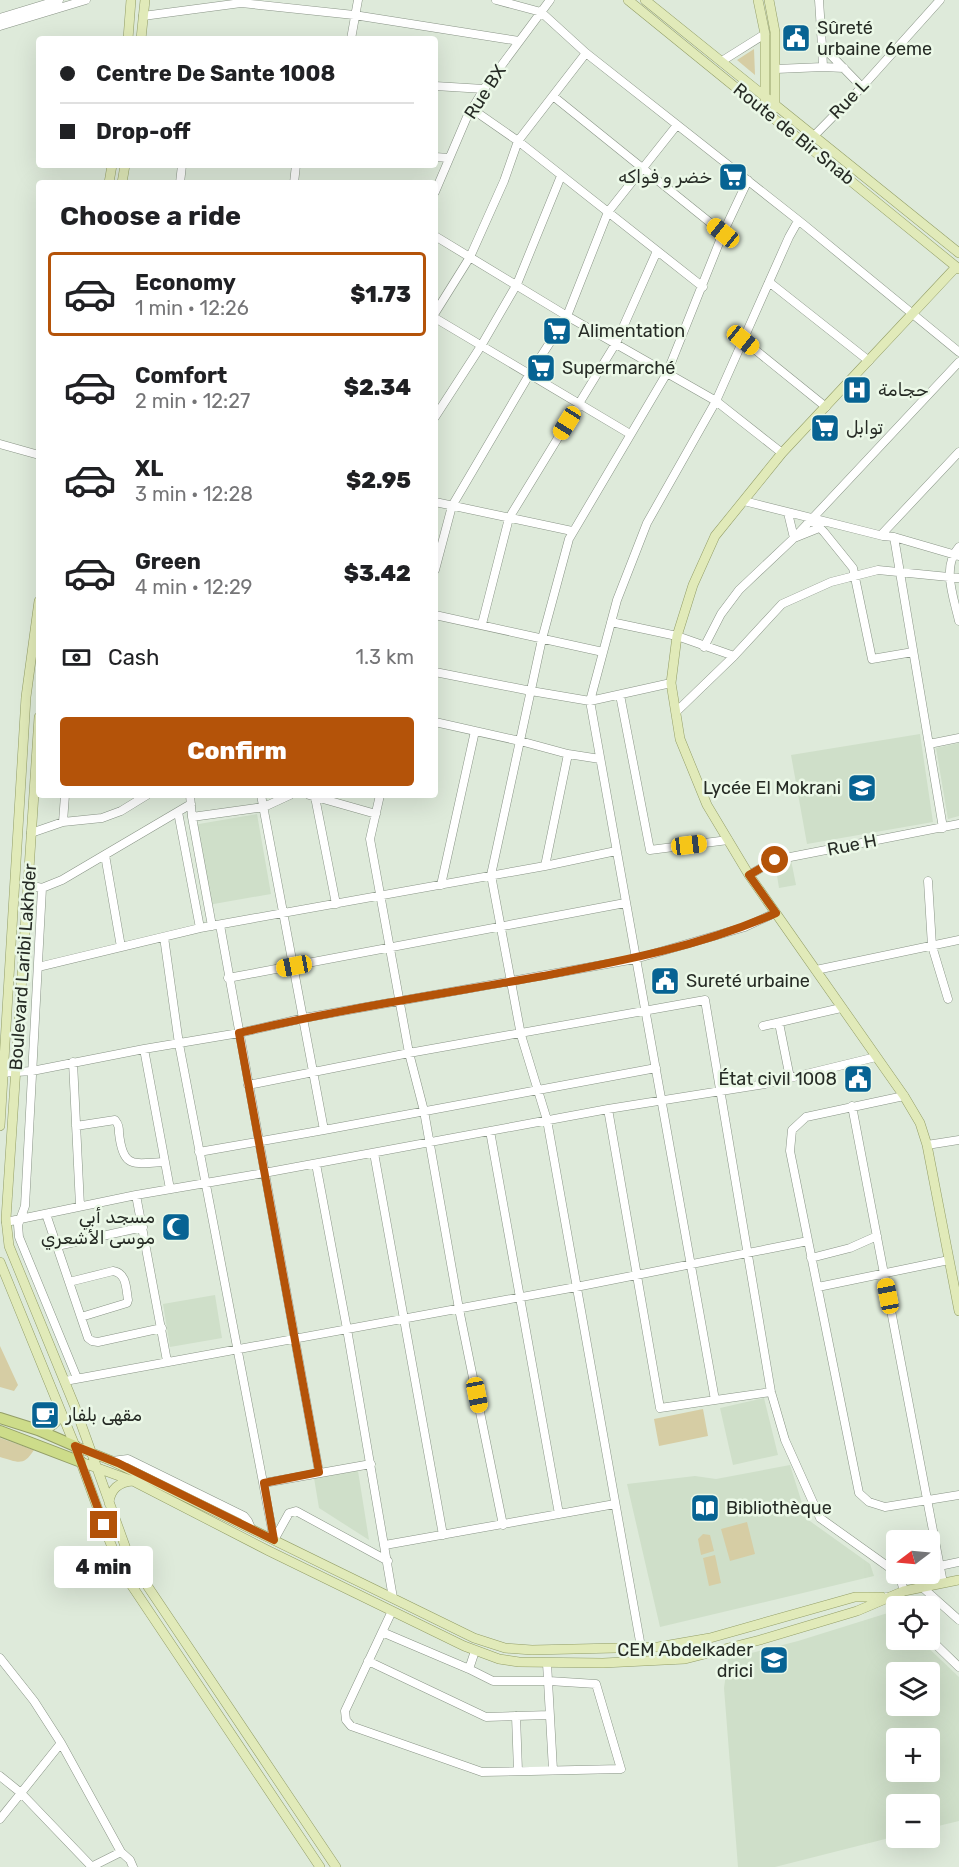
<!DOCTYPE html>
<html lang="en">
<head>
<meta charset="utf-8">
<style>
  :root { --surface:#fff; --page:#f6f6f6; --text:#202124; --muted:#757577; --line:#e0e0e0; --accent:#b45309 }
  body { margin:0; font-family:Rubik,"Noto Naskh Arabic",sans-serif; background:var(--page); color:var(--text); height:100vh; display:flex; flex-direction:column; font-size:22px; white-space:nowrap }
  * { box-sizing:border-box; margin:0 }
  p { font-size:20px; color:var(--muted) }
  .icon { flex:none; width:33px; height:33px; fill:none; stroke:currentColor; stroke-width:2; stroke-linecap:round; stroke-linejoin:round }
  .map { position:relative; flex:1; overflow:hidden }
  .drawer { position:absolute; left:36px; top:180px; width:402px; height:618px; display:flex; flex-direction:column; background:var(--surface); border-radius:6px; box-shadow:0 6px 24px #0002 }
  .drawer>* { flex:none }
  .top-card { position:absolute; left:36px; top:36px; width:402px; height:132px; border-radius:6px; box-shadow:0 6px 24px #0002; display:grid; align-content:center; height:132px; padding:0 24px; background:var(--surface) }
  .needle { width:39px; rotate:254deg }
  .fabs { position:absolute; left:886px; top:1530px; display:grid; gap:12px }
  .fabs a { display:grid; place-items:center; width:54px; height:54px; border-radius:6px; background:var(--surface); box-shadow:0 6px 24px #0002; font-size:30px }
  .end { position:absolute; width:27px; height:27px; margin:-14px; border:8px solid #b45309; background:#fff; box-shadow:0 0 0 3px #fff }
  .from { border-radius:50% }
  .bubble { position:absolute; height:42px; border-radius:6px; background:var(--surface); box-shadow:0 6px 24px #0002; font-size:20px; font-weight:800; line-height:42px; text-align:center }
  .car { position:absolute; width:18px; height:36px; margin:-18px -9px; border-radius:8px; box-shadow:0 0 4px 2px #0007; background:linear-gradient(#f5c518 24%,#345 0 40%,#f5c518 0 76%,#345 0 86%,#f5c518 0) }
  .top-card b { display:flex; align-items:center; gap:21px; height:57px; font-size:22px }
  .top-card b+b { border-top:2px solid var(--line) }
  .top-card i { width:15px; height:15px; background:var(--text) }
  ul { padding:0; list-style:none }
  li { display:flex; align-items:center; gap:18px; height:84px; margin:0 12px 9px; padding:0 12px; border:3px solid transparent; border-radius:6px }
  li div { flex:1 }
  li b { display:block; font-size:22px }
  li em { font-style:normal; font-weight:800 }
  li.active { border-color:var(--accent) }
  li>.icon { width:54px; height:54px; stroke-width:1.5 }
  h2 { padding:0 24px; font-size:27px; line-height:72px }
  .pay { display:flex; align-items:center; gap:15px; height:66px; padding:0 24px; font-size:22px }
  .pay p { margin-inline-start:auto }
  .button { display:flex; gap:12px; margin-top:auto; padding:12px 24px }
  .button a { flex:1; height:69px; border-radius:6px; background:var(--accent); color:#fff; font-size:24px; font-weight:800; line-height:69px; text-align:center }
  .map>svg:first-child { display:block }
  .built { fill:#cfdfc9; fill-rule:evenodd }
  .green { fill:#d6cda4 }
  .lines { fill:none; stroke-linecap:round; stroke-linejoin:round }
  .minor-casing { stroke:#899486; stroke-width:9 }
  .major-casing { stroke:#939e67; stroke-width:10 }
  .highway-casing { stroke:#939e67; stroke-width:12 }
  .minor { stroke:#fff; stroke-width:8 }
  .major { stroke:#e1eab9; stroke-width:9 }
  .highway { stroke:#cddc8a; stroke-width:10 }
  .route { stroke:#b45309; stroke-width:8 }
  .labels { text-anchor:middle; stroke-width:5; stroke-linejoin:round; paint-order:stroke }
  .poi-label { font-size:18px; fill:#262b25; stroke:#ebf8e7; text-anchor:start }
  .street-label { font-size:18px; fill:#262b25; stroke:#ebf8e7 }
</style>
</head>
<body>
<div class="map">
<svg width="959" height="1867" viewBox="0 0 959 1867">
  <rect width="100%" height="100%" fill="#deeada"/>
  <path class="built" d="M 920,734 L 933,822 L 807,844 L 791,755 Z
    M 959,743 L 959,816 L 948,819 L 936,748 Z
    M 257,814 L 271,894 L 208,905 L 193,825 Z
    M 791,860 L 796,885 L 779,888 L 775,863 Z
    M 215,1295 L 222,1338 L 170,1347 L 163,1304 Z
    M 764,1398 L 778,1455 L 733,1465 L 720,1408 Z
    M 790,1465 L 807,1519 L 870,1564 L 874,1576 L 660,1627 L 627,1484 L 695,1476 L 716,1479 Z
    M 357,1471 L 358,1471 L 369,1540 L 319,1508 L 314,1478 Z
    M 891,1612 L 897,1618 L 897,1640 L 920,1640 L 959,1677 L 959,1821 L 930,1828 L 930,1804 L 897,1804 L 897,1836 L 775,1867 L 738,1867 L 724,1688 L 728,1659 L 798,1641 ZM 897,1672 L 930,1672 L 930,1706 L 897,1706 ZM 897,1738 L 930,1738 L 930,1772 L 897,1772 Z"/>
  <path class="green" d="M 754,49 L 755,75 L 737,60 Z
    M 0,1346 L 18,1385 L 14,1391 L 0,1387 Z
    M 703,1409 L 708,1436 L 659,1446 L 654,1419 Z
    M 0,1438 L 34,1450 C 23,1467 18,1462 0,1457 Z
    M 747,1522 L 755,1554 L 730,1561 L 721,1529 Z
    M 703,1534 L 710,1535 L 714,1551 L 701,1555 L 698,1539 Z
    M 715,1555 L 721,1583 L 709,1586 L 703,1558 Z"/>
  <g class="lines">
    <g class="minor-casing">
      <path id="minor" d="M 819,0 L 822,46 L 862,87
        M 143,16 L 241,3 L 354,15 L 519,41
        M 0,18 L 59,0
        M 0,26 L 86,0
        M 351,39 L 358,0
        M 822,46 L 823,67
        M 586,53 L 803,224 L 959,352
        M 722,61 L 765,34
        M 776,69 L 823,67 L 844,68
        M 435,86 L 484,89
        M 553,96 L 723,233
        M 472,109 L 518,141 L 703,287
        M 806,144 L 862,87 L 940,0
        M 435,157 L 449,158
        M 180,183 L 182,165
        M 294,183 L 296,165
        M 435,192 L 467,117 L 484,89 L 550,0
        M 435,236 L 567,316 L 716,401 L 782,453
        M 769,282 L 869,361
        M 435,313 L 470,257 L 504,181 L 518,141 L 586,53 L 541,12 L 496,0
        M 435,318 L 630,434
        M 743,340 L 826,407
        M 435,417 L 481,346 L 517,284 L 561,176
        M 0,444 L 39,455
        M 744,501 L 883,536 L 894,537 L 959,556
        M 435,502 L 572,531
        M 788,513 L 794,538 L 819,528
        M 812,520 L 824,532 L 853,568 L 872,659 L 913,652
        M 881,535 L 959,452
        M 894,537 L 943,828
        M 959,547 C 941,567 954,598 959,621
        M 435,570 L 452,506 L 529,375 L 567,316 L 608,212 L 677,125
        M 435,615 L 603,652
        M 611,622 L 677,636 L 734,656
        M 482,624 L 509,518 L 616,343 L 657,251
        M 704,647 L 721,614 L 739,590 L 794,538 L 959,362
        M 435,672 L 531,691 L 590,701 L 671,683
        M 620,695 L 650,850 L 728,840
        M 676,712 L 734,656 L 782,604 L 831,582 L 878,570 L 959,578
        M 435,722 L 520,741 L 568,754 L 600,759
        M 929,744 L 959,738
        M 190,795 L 192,817 L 212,926
        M 309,795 L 376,814
        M 380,795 L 370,839 L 409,1053 L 424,1111 L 459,1309 L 503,1525
        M 315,797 L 336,904
        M 178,812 L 200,928
        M 192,817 L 264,807 L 290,795
        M 63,822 L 65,795
        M 31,833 L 63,822 L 102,818 L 121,811 L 147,795
        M 105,855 L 121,947
        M 545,866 L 616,851
        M 749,875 L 775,860 L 959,824
        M 928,881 L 932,946 L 948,999
        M 28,885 L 42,888 L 25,1206 L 18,1225 L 19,1237 L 77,1378
        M 441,885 L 475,731
        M 42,888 L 62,880 L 191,804
        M 220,925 L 319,1472
        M 164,937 L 179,1044 L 274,1540
        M 38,967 L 200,928 L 545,866 L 568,754
        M 816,970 L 959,940
        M 228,978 L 625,903
        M 779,1023 L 790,1078
        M 763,1026 L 841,1008
        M 144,1049 L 170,1189
        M 73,1062 L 80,1206
        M 0,1073 L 32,1071 L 144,1049 L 239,1033 L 304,1018 L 635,959 L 745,927 L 775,913
        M 248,1085 L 409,1053 L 705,1000 L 771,1392 L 785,1440 L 820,1518 L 897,1573
        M 904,1096 L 806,1117 L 792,1130 L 790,1151 L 859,1493 L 869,1502 L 885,1507 L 959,1495
        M 852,1106 L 943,1583
        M 608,1109 L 660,1408 L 771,1392
        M 76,1126 L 115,1120 C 119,1125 119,1128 119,1133 C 123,1170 134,1163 165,1162
        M 324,1130 L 656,1068
        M 490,1131 L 559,1514
        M 927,1145 L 959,1140
        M 199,1152 L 324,1130 L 261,795
        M 374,1153 L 443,1535
        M 316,1164 L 347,1329 L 393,1598
        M 136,1195 L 167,1361
        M 46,1214 L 88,1338 L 92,1341 L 98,1342 L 162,1328
        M 6,1222 L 136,1195 L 264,1173 L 608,1109 L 765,1084 L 876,1057
        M 57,1246 L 143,1227
        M 811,1258 L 850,1248 L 877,1236
        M 69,1282 L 113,1271 C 127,1273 126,1289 128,1300 L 127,1303 L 81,1317
        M 818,1287 L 949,1260
        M 65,1381 L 576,1287 L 808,1241
        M 715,1400 L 590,701 L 617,600 L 647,523 L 716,401 L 789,237 L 798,221
        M 112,1461 L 128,1459 L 244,1516 L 248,1521 L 251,1528
        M 264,1483 L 371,1464
        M 274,1540 L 289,1513 L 296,1511 L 388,1561
        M 385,1545 L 615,1504
        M 930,1568 L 959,1562
        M 902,1574 L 899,1574 L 904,1591
        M 922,1587 L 959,1620
        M 887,1597 L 897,1607
        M 382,1632 L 469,1669 L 493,1681 L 549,1681 L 596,1684 L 621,1769 L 482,1772 L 351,1726 L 346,1720 L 345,1711 L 392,1611
        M 930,1639 L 959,1667
        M 641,1647 L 547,1120 L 521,1035 L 491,875 L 542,639 L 569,539 L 667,373 L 723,233 L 748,180
        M 0,1658 L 34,1701 L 61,1743 L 121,1852 L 130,1860 L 133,1867
        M 368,1661 L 486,1717 L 550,1715
        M 547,1663 L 553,1770
        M 469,1669 L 475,1651
        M 516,1716 L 518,1771
        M 0,1776 L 21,1793 L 61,1743
        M 0,1819 L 21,1793 L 92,1867
        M 91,1867 L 121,1852"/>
    </g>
    <g class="major-casing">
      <path id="major" d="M 628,0 L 959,269
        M 645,0 L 959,253
        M 758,0 L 765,34 L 765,99
        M 769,0 L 775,32 L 775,108
        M 128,39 L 131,0
        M 141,39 L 145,0
        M 109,183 L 112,165
        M 122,183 L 125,165
        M 956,267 L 782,453 L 715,536 L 693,585 L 677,636 L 671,683 L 680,739 L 707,805 L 749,875 L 904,1096 L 920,1123 L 927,1145 L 959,1311
        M 39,717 L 6,1219 L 9,1246 L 75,1407 L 130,1560 L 336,1867
        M 0,1126 L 26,697 L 39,601
        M 0,1262 L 75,1446 L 108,1537 L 117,1559 L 130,1583 L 320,1867
        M 38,1430 C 50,1429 58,1423 61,1412
        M 75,1446 L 112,1461 L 474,1638 L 505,1648 L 532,1650 L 658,1647 L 710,1638 L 855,1597 L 882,1597
        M 81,1462 L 133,1481 L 269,1551 L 464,1646 L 499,1659 L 519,1662 L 603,1663 L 685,1659 L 760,1640 L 857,1611 L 904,1591 L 959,1580
        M 109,1503 C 110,1489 119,1482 133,1481"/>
    </g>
    <g class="highway-casing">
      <path id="highway" d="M 0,1418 L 38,1430 L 75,1446
        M 0,1431 L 81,1462"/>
    </g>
    <use href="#minor" class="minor"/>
    <use href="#major" class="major"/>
    <use href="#highway" class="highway"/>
  </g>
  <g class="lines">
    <path class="route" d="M 104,1525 L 75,1446 L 118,1463 L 274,1540 L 264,1483 L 319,1472 L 239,1033 C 340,1009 442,994 543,976 C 622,961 702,946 776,913 L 749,875 L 775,860"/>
  </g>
  <defs>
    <g id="civic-square" transform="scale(1.5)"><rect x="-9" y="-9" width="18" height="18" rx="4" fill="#076393" stroke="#ebf8e7"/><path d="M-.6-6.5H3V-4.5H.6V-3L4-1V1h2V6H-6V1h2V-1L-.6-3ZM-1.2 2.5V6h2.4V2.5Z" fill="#fff"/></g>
    <g id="supermarket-square" transform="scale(1.5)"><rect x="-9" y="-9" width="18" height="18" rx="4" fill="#076393" stroke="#ebf8e7"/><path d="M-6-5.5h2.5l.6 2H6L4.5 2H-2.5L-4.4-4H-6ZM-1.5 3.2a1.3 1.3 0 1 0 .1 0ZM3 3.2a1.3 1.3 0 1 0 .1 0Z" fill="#fff"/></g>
    <g id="hospital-square" transform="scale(1.5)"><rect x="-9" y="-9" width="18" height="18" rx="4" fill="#076393" stroke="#ebf8e7"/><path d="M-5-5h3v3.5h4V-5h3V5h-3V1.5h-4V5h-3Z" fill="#fff"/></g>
    <g id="school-square" transform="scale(1.5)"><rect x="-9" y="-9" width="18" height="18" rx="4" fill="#076393" stroke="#ebf8e7"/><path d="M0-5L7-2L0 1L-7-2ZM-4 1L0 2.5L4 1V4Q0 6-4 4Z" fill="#fff"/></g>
    <g id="mosque-square" transform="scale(1.5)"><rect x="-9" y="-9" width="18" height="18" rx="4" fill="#076393" stroke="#ebf8e7"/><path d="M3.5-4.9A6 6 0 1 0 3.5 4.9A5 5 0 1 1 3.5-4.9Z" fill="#fff"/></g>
    <g id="cafe-square" transform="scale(1.5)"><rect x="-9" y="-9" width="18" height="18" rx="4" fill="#076393" stroke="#ebf8e7"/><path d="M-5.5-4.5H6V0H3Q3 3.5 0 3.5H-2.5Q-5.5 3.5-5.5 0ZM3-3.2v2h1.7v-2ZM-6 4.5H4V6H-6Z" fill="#fff"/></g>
    <g id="library-square" transform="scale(1.5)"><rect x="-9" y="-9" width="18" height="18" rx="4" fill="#076393" stroke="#ebf8e7"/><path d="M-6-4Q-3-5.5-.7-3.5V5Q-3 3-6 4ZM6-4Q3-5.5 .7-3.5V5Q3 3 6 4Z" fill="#fff"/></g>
  </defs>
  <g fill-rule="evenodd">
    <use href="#civic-square" x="796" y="38"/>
    <use href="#supermarket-square" x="733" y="177"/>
    <use href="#supermarket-square" x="557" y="331"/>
    <use href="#supermarket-square" x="541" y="368"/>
    <use href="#hospital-square" x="857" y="390"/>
    <use href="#supermarket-square" x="825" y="428"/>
    <use href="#school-square" x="862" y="788"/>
    <use href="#civic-square" x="665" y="981"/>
    <use href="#civic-square" x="858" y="1079"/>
    <use href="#mosque-square" x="176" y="1227"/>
    <use href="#cafe-square" x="45" y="1415"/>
    <use href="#library-square" x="705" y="1508"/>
    <use href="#school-square" x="774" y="1660"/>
  </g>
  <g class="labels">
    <g class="poi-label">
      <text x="817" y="34">Sûreté<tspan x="817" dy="21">urbaine 6eme</tspan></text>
      <text x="712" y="183" text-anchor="end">خضر و فواكه</text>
      <text x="578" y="337">Alimentation</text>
      <text x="562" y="374">Supermarché</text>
      <text x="878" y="396">حجامة</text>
      <text x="846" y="434">توابل</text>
      <text x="841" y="794" text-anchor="end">Lycée El Mokrani</text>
      <text x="686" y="987">Sureté urbaine</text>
      <text x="837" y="1085" text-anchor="end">État civil 1008</text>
      <text x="155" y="1223" text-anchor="end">مسجد أبي<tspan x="155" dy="21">موسى الأشعري</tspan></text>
      <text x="66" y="1421">مقهى بلفار</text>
      <text x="726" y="1514">Bibliothèque</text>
      <text x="753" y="1656" text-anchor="end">CEM Abdelkader<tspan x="753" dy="21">drici</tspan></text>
    </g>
    <g class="street-label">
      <text transform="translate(485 92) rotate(-57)" y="6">Rue BX</text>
      <text transform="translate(849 99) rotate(-46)" y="6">Rue L</text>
      <text transform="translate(794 134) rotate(39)" y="6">Route de Bir Snab</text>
      <text transform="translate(852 845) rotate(-11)" y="6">Rue H</text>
      <text transform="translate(23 967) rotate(-86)" y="6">Boulevard Laribi Lakhder</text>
    </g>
  </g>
</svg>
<div class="fabs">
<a><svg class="needle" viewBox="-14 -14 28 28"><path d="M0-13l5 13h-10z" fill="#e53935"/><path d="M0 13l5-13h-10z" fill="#757577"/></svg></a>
<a><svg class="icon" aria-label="locate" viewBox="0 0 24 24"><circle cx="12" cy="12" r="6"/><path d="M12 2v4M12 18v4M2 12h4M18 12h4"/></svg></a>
<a><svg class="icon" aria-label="layers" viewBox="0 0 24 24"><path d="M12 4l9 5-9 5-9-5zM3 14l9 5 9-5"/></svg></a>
<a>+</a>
<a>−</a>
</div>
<i class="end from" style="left:775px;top:860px"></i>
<i class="end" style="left:104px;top:1525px"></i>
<div class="bubble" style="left:54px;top:1546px;width:99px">4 min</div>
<i class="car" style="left:723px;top:233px;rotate:309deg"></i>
<i class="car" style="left:743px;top:340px;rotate:129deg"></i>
<i class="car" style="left:567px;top:423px;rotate:212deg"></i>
<i class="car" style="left:689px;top:845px;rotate:83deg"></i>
<i class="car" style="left:294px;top:966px;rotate:259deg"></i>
<i class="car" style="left:888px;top:1296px;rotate:349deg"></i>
<i class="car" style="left:477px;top:1395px;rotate:169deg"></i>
<div class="top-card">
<b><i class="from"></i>Centre De Sante 1008</b>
<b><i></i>Drop-off</b>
</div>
<section class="drawer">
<h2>Choose a ride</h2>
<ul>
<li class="active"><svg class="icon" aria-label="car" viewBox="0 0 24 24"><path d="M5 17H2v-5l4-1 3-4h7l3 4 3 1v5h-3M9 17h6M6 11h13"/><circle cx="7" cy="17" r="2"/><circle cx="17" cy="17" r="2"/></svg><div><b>Economy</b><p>1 min · 12:26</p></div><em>$1.73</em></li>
<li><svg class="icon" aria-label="car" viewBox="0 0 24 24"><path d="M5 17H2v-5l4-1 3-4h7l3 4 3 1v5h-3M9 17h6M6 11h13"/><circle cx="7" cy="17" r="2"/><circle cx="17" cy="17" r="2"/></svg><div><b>Comfort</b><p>2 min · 12:27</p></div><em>$2.34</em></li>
<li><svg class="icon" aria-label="car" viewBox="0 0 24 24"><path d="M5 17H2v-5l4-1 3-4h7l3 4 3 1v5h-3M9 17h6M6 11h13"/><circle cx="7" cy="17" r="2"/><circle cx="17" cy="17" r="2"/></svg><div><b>XL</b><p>3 min · 12:28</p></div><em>$2.95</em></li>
<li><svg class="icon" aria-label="car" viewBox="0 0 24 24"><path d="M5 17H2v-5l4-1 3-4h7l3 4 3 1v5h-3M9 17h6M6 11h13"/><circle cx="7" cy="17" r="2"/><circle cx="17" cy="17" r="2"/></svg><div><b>Green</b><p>4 min · 12:29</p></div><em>$3.42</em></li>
</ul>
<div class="pay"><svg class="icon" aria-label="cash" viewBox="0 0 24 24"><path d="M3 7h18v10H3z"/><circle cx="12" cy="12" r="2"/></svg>Cash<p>1.3 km</p></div>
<div class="button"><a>Confirm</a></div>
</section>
</div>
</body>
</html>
